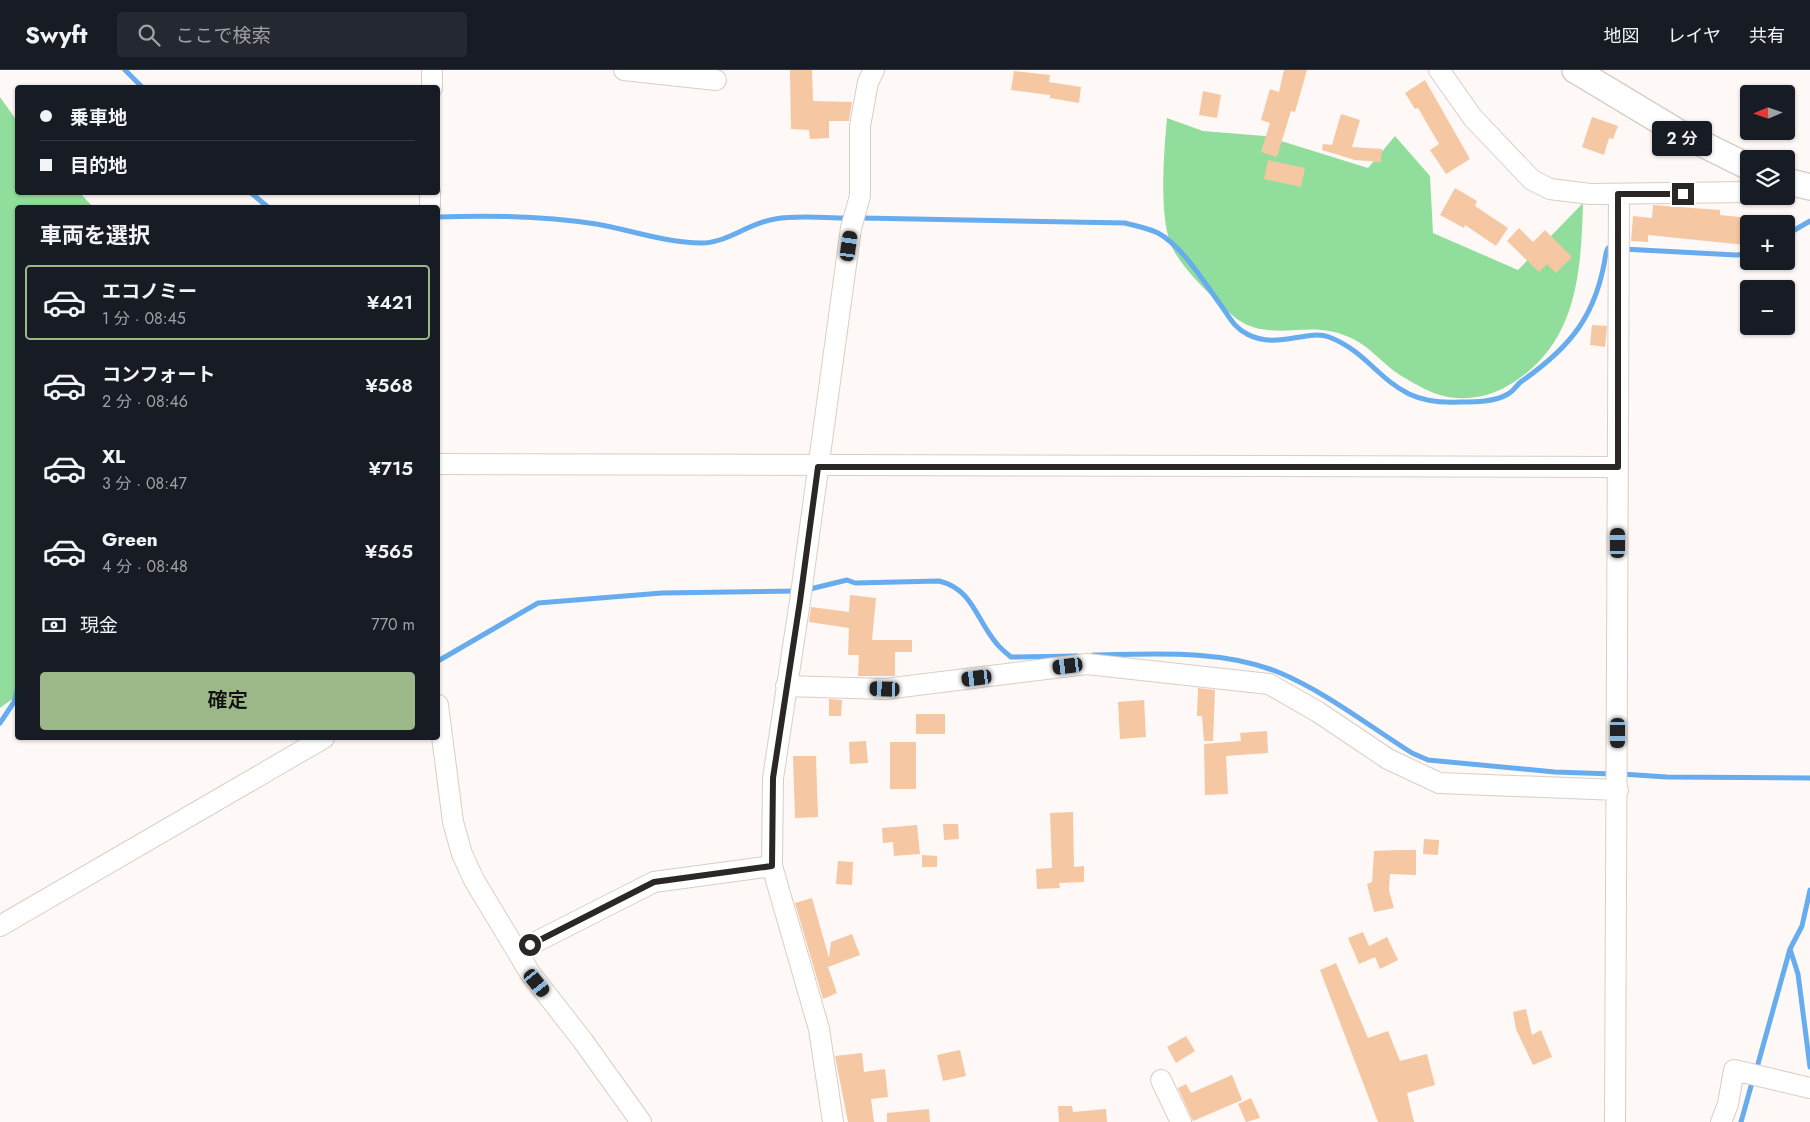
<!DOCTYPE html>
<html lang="ja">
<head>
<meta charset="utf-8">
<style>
  :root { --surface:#171b24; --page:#242831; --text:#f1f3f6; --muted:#9ea1a6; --line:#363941; --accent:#9cb889 }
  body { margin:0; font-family:Jost,"Noto Sans JP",sans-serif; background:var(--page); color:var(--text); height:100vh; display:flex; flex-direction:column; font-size:19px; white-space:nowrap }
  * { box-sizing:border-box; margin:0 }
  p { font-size:16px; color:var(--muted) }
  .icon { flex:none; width:28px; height:28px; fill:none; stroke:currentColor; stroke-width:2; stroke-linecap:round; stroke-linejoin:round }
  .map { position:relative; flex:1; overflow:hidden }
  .sheet { position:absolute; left:15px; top:135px; width:425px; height:535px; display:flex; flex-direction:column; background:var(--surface); border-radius:5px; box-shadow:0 1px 4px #0004 }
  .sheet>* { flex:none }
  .hud { position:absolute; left:15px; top:15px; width:425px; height:110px; border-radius:5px; box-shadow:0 1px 4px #0004; display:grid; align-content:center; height:110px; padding:0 25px; background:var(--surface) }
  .needle { width:32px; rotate:268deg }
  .tools { position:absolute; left:1740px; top:15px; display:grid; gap:10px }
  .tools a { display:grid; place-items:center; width:55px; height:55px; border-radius:5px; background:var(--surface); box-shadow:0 1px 4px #0004; font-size:25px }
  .end { position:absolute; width:22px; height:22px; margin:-11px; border:6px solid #2b2724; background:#fff; box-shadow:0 0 0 2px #fff }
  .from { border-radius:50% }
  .bubble { position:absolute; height:35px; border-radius:5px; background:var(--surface); box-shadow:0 1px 4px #0004; font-size:16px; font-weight:600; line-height:35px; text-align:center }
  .car { position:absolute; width:15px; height:30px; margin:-15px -8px; border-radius:6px; box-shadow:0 0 4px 1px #0007; background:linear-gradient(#222 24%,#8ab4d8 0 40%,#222 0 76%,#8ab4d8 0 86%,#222 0) }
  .hud b { display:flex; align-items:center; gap:18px; height:48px; font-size:19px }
  .hud b+b { border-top:1px solid var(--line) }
  .hud i { width:12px; height:12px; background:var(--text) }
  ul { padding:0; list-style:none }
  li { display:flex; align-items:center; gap:15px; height:75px; margin:0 10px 8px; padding:0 15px; border:2px solid transparent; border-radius:5px }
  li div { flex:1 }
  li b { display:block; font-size:19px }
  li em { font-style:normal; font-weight:600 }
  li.selected { border-color:var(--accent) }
  li>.icon { width:45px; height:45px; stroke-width:1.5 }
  h2 { padding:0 25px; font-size:22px; line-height:60px }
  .pay { display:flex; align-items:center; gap:12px; height:55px; padding:0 25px; font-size:19px }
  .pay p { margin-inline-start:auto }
  .primary-button { display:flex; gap:10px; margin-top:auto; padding:10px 25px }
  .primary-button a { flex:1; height:58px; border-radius:5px; background:var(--accent); color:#111; font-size:20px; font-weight:600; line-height:58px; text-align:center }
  header { display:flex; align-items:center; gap:30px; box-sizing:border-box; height:70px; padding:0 25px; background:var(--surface); border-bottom:1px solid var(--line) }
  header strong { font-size:24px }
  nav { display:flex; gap:28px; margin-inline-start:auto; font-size:18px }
  .search { width:350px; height:45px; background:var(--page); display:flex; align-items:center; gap:12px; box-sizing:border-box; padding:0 18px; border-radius:5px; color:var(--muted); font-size:19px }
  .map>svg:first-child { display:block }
  .forest { fill:#91de9c }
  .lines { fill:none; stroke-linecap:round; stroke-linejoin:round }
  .stream { stroke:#67acee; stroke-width:5 }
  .building { fill:#f5c7a2 }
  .minor-casing { stroke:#d9cec6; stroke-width:22 }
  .major-casing { stroke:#d9cec6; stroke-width:28 }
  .minor { stroke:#fff; stroke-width:20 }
  .major { stroke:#fff; stroke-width:25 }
  .route { stroke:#2b2724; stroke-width:6 }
</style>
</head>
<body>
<header>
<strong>Swyft</strong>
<div class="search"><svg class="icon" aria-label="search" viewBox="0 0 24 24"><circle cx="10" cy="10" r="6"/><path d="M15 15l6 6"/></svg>ここで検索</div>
<nav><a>地図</a><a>レイヤ</a><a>共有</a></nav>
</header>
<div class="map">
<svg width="1810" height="1052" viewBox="0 0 1810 1052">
  <rect width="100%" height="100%" fill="#fef9f6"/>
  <path class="forest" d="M 0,27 L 17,51 L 18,122 L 80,123 L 93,137 L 18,138 L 18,625 L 0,638 Z
    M 1167,48 L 1203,61 L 1265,66 L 1368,98 L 1395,66 L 1430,106 L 1433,163 L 1518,200 L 1583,133 C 1581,204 1577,275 1509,315 C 1490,327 1463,332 1440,325 C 1428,322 1404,308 1394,301 C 1381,291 1369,277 1355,270 C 1318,251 1295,265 1260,259 C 1238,254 1230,243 1214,228 C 1201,216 1181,195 1173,179 C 1158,151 1164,80 1167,48 Z"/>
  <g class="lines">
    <path class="stream" d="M 125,0 L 143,18
      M 250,122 L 269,138
      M 438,147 C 490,145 544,146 596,154 C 631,160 666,173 701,173 C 728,173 748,153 775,149 C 798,145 824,148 847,148
      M 862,148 L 1125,153 C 1136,156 1148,158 1158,163 C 1182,176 1204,212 1220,234 C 1229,246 1233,257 1247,264 C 1276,280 1307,259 1329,267 C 1365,281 1377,308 1409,324 C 1426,332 1442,333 1460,332 C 1475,332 1495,332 1508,324 C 1514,321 1517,314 1522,311 C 1572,276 1597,244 1606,183 L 1608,178 L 1614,179
      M 1786,165 L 1810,151
      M 1623,179 L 1736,185 L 1749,184
      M 806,520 L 847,510 L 855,513 L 939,511 C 973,519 976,550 997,574 C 1001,579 1006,583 1011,587 L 1077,586
      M 1093,585 C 1154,584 1220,579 1278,602 C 1326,622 1369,656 1412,683 L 1428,690 L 1555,702 L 1613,704
      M 438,591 L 538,533 L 662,523 L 798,521
      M 0,653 L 14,632 L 18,616
      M 1621,704 L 1667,707 L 1810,708
      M 1790,879 L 1798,904 L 1810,997
      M 1756,1001 L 1790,879 L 1802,856 L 1810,820
      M 1741,1052 L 1753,1009"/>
  </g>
  <path class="building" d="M 790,0 L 812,0 L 813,31 L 852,32 L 849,51 L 829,51 L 829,68 L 810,69 L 809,60 L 791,59 Z
    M 1284,0 L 1307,0 L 1295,42 L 1291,41 L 1277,87 L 1261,82 L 1270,53 L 1261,50 L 1270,19 L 1279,22 Z
    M 1014,1 L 1050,5 L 1049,12 L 1081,17 L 1079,33 L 1050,28 L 1050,25 L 1011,20 Z
    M 1425,10 L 1470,89 L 1446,104 L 1430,80 L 1439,74 L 1418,38 L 1415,39 L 1405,23 Z
    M 1203,21 L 1221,25 L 1217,48 L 1199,45 Z
    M 1341,44 L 1360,50 L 1352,77 L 1382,79 L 1381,92 L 1355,90 L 1322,80 L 1323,74 L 1332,75 Z
    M 1592,47 L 1618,56 L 1613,69 L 1609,68 L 1604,85 L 1582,77 Z
    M 1268,90 L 1305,98 L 1301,117 L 1264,109 Z
    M 1455,118 L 1477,131 L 1475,136 L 1508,158 L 1496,176 L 1465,155 L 1464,158 L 1440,145 Z
    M 1653,135 L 1720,140 L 1720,145 L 1749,148 L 1749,168 L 1745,168 L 1745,175 L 1648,165 L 1648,172 L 1631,171 L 1633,146 L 1652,148 Z
    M 1519,158 L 1533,172 L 1545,160 L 1572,187 L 1556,203 L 1547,194 L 1539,202 L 1507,171 Z
    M 1592,255 L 1607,256 L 1605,277 L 1590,275 Z
    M 850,525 L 876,528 L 872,570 L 912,570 L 912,582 L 895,582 L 895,606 L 858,606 L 859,585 L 848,585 L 849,558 L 809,552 L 811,537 L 849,542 Z
    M 1198,618 L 1215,620 L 1213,671 L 1204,671 L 1202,646 L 1197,646 Z
    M 829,629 L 842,630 L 841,646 L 829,646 Z
    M 1144,630 L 1146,667 L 1120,669 L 1118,632 Z
    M 916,644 L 945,644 L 945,664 L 916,664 Z
    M 1267,661 L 1268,683 L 1226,686 L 1228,724 L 1205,725 L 1204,674 L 1241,671 L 1240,663 Z
    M 866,671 L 868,693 L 850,694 L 849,672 Z
    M 890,672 L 916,672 L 916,719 L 890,719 Z
    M 793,686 L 816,686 L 818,747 L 795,748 Z
    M 1073,742 L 1074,797 L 1084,796 L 1084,812 L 1059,813 L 1060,818 L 1037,819 L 1036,799 L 1052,798 L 1050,743 Z
    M 943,754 L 958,754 L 959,769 L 944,770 Z
    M 917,755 L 920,784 L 894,786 L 893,772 L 883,773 L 882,758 Z
    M 1424,769 L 1439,770 L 1438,785 L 1423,784 Z
    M 1398,780 L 1416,780 L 1416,805 L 1390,804 L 1389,820 L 1394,838 L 1374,842 L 1367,814 L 1372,812 L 1374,781 Z
    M 922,785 L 937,786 L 937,797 L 922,797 Z
    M 838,791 L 853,792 L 852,815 L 836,814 Z
    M 812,828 L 829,888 L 831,872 L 852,864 L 860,885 L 828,897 L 837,923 L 823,929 L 795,833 Z
    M 1363,862 L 1369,876 L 1387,867 L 1398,890 L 1380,899 L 1375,887 L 1359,894 L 1348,868 Z
    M 1336,893 L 1368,968 L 1388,961 L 1400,991 L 1427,984 L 1435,1015 L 1407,1023 L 1414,1052 L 1378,1052 L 1320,900 Z
    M 1526,939 L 1532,965 L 1541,960 L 1552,987 L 1533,995 L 1516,959 L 1513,942 Z
    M 1186,966 L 1195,981 L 1176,993 L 1167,977 Z
    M 960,980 L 966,1006 L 943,1011 L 937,985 Z
    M 862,983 L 864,1002 L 885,999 L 888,1027 L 871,1029 L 874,1052 L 848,1052 L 835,986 Z
    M 1232,1005 L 1242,1030 L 1193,1051 L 1178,1018 L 1186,1014 L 1191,1023 Z
    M 1251,1028 L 1260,1048 L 1246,1052 L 1238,1034 Z
    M 1058,1036 L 1072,1036 L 1073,1042 L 1106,1039 L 1107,1052 L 1059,1052 Z
    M 929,1039 L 930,1052 L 887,1052 L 887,1043 Z"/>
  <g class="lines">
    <g class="minor-casing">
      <path id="minor" d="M 624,0 L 716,10
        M 1439,0 L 1473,48 L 1532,110 L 1550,119 L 1590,124 L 1749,122
        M 432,18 L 432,0
        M 430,138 L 430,122
        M 438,394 L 1618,397
        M 786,616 L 885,619 L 1087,594 L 1269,614 L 1318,642 L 1388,689 L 1439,713 L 1618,720
        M 438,635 L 453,752 L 462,784 L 474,810 L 530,903 L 583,971 L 641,1052
        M 0,856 L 324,668
        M 518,881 L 654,812 L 772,796
        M 1161,1010 L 1181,1052
        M 833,1052 L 819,959 L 772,796 L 773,708 L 800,531 L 851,158 L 860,126 L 860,56 L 868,12 L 874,0
        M 1615,1052 L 1619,124
        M 1721,1052 L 1728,1034 L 1734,1000 L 1810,1018"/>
    </g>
    <g class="major-casing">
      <path id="major" d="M 1575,0 L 1678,62 L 1749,97
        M 1786,111 L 1810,117"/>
    </g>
    <use href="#minor" class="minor"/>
    <use href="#major" class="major"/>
  </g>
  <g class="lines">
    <path class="route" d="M 530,875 L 654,812 L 772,796 L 773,708 L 800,531 L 818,397 L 1618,397 L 1618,124 L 1683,124"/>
  </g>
</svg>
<div class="tools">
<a><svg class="needle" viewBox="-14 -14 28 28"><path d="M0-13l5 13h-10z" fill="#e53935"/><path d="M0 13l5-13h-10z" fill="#9ea1a6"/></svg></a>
<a><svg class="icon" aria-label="layers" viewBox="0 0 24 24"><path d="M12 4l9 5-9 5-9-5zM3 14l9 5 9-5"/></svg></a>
<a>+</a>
<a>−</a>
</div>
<i class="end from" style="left:530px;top:875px"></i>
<i class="end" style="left:1683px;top:124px"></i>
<div class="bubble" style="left:1652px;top:51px;width:60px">2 分</div>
<i class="car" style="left:849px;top:176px;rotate:8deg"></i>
<i class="car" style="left:1618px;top:473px;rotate:0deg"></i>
<i class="car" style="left:1068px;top:596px;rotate:263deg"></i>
<i class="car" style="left:977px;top:608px;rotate:263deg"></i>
<i class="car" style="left:885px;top:619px;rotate:272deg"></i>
<i class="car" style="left:1618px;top:663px;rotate:180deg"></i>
<i class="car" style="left:537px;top:913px;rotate:141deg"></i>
<div class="hud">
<b><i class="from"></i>乗車地</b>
<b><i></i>目的地</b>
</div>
<section class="sheet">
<h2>車両を選択</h2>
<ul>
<li class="selected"><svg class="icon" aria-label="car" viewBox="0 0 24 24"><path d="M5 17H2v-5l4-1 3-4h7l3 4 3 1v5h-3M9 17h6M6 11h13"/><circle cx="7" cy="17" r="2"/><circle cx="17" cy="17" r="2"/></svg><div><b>エコノミー</b><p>1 分 · 08:45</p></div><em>¥421</em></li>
<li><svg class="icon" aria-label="car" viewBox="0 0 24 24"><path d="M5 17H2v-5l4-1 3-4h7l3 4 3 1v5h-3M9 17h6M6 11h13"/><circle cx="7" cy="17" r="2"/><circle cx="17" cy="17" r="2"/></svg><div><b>コンフォート</b><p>2 分 · 08:46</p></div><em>¥568</em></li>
<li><svg class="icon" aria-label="car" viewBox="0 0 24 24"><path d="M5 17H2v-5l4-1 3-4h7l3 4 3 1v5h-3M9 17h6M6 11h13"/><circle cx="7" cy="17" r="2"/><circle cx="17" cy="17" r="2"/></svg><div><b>XL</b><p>3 分 · 08:47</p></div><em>¥715</em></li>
<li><svg class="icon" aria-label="car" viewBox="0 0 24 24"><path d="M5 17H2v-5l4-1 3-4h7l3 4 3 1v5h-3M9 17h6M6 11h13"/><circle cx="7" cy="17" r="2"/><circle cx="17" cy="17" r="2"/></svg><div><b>Green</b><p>4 分 · 08:48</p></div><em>¥565</em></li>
</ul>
<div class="pay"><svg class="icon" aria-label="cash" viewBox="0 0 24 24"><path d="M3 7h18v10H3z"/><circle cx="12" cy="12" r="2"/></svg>現金<p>770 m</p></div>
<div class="primary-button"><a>確定</a></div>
</section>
</div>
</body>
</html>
